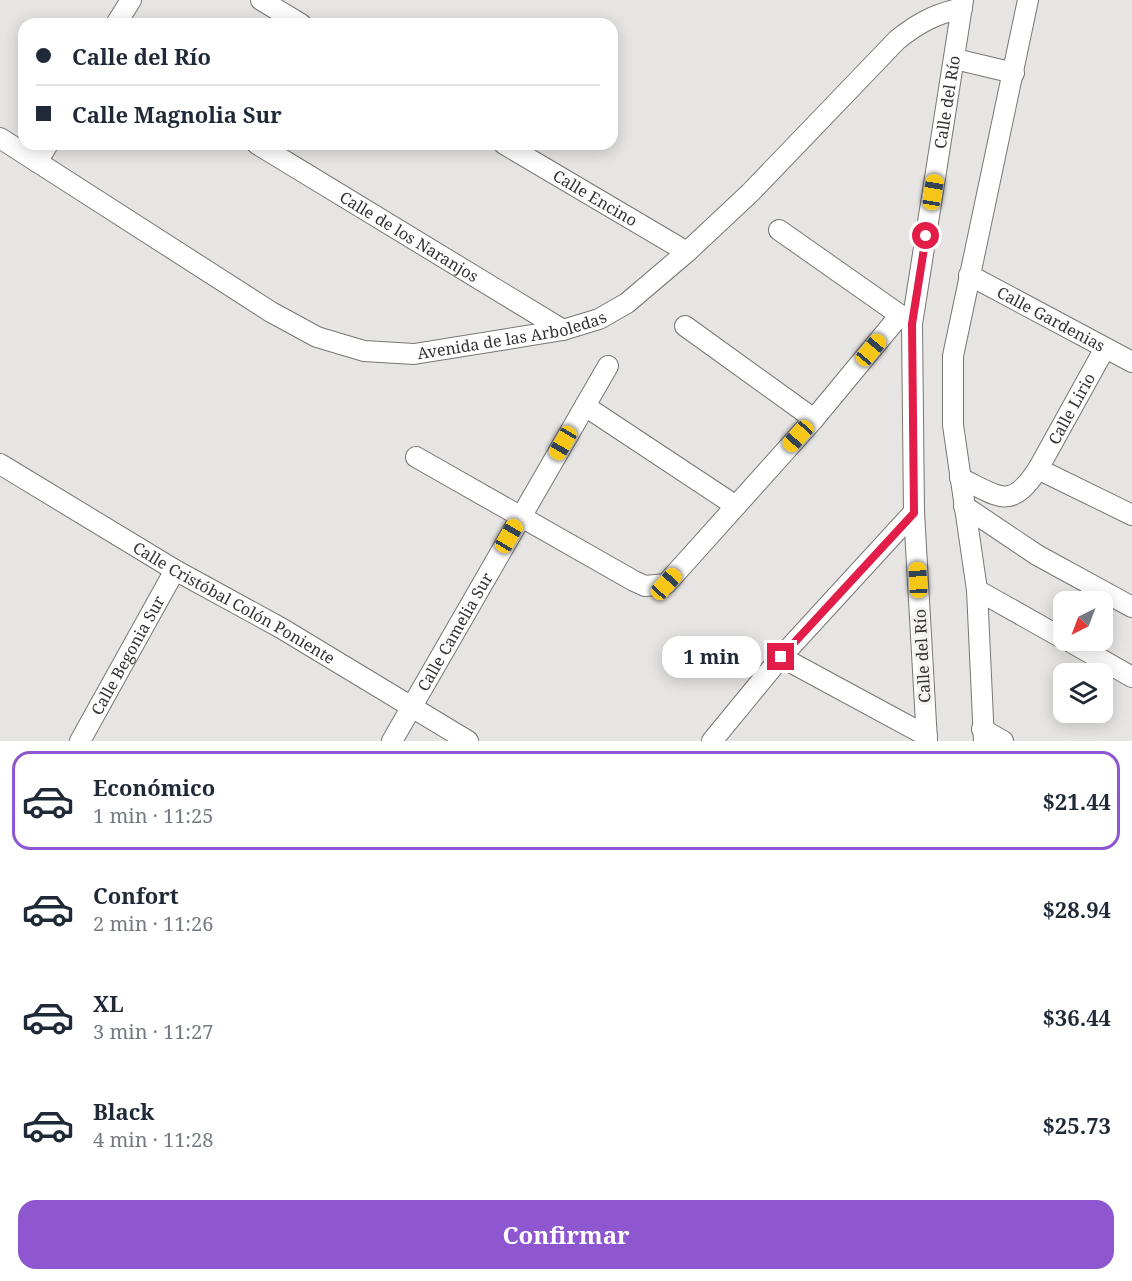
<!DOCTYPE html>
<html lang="es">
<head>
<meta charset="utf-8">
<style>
  :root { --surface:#fff; --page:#f2f2f3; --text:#1f2937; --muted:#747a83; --line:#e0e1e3; --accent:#8f57cf }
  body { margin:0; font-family:"Noto Serif",serif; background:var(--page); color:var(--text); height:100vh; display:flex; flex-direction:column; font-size:22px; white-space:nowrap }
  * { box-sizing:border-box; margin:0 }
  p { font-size:20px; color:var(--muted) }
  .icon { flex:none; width:33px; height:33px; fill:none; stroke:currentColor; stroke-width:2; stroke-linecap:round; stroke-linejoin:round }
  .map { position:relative; height:741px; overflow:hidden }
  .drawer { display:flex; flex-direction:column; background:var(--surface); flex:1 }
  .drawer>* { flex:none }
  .hud { position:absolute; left:18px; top:18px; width:600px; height:132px; border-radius:18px; box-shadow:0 3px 15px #0003; display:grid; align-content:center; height:132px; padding:0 18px; background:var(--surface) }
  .needle { width:39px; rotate:222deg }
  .controls { position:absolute; left:1053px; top:591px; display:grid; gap:12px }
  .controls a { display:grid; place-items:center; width:60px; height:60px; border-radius:12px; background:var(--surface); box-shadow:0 3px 15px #0003; font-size:30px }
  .end { position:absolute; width:27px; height:27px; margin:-14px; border:8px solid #e11d48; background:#fff; box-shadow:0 0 0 3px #fff }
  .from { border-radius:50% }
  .bubble { position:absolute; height:42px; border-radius:18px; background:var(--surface); box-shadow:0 3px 15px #0003; font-size:20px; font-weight:700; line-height:42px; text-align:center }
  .car { position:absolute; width:18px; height:36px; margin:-18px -9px; border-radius:8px; box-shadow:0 0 4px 2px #0007; background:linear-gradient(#f5c518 24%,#345 0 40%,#f5c518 0 76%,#345 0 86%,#f5c518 0) }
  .hud b { display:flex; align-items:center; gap:21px; height:57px; font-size:22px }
  .hud b+b { border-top:2px solid var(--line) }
  .hud i { width:15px; height:15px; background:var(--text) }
  ul { padding:10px 0 0; list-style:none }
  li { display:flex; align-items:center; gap:18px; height:99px; margin:0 12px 9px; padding:0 6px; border:3px solid transparent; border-radius:18px }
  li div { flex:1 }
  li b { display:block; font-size:22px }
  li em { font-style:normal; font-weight:700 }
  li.active { border-color:var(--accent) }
  li>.icon { width:54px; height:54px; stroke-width:1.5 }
  .cta { display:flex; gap:12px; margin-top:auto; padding:12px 18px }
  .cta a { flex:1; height:69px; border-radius:18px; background:var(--accent); color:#fff; font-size:24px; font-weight:700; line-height:69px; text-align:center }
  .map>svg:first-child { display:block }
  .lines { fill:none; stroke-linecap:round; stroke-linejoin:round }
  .street-casing { stroke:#777673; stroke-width:22 }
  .street { stroke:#fff; stroke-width:20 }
  .route { stroke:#e11d48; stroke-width:8 }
  .labels { text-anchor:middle; stroke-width:6; stroke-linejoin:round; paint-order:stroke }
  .street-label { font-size:16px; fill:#353433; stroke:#f4f3f0 }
</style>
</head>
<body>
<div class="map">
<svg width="1132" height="741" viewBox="0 0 1132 741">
  <rect width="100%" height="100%" fill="#e7e5e3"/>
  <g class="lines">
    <g class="street-casing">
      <g id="street">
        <path d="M 261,0 L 301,24"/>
        <path d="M 116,24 L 131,0"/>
        <path d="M 955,59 L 1014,73"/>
        <path id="s1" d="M 0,138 L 271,312 L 317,337 L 364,351 L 414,354 L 563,330 L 599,319 L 627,303 L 687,252 L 750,193 L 897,40 C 918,23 935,14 962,8"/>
        <path id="s2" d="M 257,144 L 563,330"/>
        <path id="s3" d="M 504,144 L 687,252"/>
        <path d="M 37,162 L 48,144"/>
        <path d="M 779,230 L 900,315"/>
        <path id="s4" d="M 969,275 L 1132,362"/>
        <path d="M 685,326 L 814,419"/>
        <path d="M 585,406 L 736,506"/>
        <path d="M 416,457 L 634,581 L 645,586 L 666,584 L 814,419 L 900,315 L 912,324"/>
        <path id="s5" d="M 0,464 L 175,570 L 281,628 L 468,741"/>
        <path id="s6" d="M 1038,469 L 1105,348"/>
        <path d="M 960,478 C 999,496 1010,512 1038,469 L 1132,515"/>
        <path d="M 964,506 L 1037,555 L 1132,607"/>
        <path d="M 977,590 L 1064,639"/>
        <path d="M 1067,640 L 1132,677"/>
        <path d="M 781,657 L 927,736"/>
        <path d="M 982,729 L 1003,741"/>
        <path id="s7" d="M 80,741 L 175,570"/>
        <path id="s8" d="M 392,741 L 608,366"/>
        <path d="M 712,741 L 781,657 L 914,512"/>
        <path id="s9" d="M 927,741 L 914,512 L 912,324 L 963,0"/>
        <path d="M 984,741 L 977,590 L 953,425 L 953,356 L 1028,0"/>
      </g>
    </g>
    <use href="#street" class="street"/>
  </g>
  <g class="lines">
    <path class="route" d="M 781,657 L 914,513 L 912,324 L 926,236"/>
  </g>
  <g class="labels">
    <g class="street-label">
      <text dy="6" stroke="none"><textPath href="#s9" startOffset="642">Calle del Río</textPath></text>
      <text dy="6" stroke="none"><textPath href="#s3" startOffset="106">Calle Encino</textPath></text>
      <text dy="6" stroke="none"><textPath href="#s2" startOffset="178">Calle de los Naranjos</textPath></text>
      <text dy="6" stroke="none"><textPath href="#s4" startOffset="93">Calle Gardenias</textPath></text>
      <text dy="6" stroke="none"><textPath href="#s1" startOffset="573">Avenida de las Arboledas</textPath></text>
      <text dy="6" stroke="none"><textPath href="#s6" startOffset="69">Calle Lirio</textPath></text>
      <text dy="6" stroke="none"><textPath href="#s5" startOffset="272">Calle Cristóbal Colón Poniente</textPath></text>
      <text dy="6" stroke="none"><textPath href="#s8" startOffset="126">Calle Camelia Sur</textPath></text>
      <text dy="6" stroke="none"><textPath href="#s7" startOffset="98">Calle Begonia Sur</textPath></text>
      <text transform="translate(922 656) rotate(-93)" y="6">Calle del Río</text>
    </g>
  </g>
</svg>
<div class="controls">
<a><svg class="needle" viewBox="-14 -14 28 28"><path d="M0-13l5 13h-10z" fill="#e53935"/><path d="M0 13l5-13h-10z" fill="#747a83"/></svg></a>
<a><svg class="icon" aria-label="layers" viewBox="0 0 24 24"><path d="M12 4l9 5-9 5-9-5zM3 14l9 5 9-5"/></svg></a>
</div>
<i class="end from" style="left:926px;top:236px"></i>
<i class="end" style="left:781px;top:657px"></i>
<div class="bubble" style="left:662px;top:636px;width:99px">1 min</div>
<i class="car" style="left:933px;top:192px;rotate:9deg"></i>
<i class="car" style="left:871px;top:350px;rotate:40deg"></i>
<i class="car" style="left:798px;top:436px;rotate:222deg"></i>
<i class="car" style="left:563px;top:443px;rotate:210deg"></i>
<i class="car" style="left:509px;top:536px;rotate:30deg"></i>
<i class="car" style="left:918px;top:580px;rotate:357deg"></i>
<i class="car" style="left:666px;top:584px;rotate:42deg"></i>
<div class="hud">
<b><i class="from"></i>Calle del Río</b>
<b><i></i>Calle Magnolia Sur</b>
</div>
</div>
<section class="drawer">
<ul>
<li class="active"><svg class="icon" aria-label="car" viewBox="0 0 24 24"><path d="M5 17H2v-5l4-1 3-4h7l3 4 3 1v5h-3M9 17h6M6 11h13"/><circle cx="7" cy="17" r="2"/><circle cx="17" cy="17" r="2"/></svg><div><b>Económico</b><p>1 min · 11:25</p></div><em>$21.44</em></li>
<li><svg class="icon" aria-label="car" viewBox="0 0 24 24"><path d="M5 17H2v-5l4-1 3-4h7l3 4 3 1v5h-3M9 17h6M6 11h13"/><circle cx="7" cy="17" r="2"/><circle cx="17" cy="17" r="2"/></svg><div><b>Confort</b><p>2 min · 11:26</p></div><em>$28.94</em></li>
<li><svg class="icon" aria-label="car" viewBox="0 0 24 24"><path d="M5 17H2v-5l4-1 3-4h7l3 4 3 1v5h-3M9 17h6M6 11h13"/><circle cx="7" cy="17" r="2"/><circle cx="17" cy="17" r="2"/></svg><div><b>XL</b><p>3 min · 11:27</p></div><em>$36.44</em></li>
<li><svg class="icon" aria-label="car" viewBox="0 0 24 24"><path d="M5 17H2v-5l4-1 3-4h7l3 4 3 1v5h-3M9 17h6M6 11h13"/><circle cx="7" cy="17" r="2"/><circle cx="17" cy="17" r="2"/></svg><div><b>Black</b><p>4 min · 11:28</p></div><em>$25.73</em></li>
</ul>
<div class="cta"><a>Confirmar</a></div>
</section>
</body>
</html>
